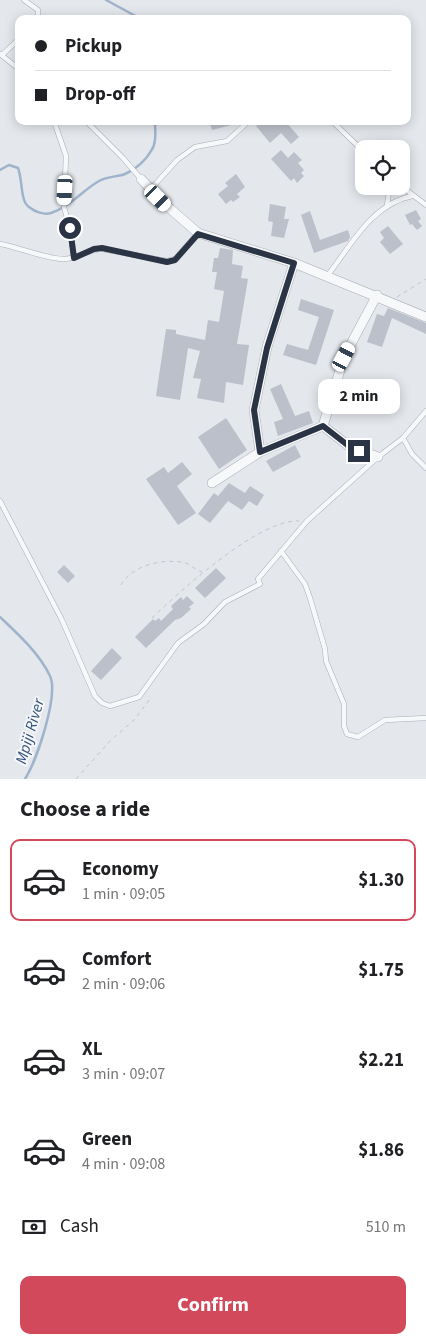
<!DOCTYPE html>
<html lang="en">
<head>
<meta charset="utf-8">
<style>
  :root { --surface:#fff; --page:#f2f2f2; --text:#202124; --muted:#757577; --line:#e0e0e0; --accent:#d1495b }
  body { margin:0; font-family:"Source Sans 3",sans-serif; background:var(--page); color:var(--text); height:100vh; display:flex; flex-direction:column; font-size:19px; white-space:nowrap }
  * { box-sizing:border-box; margin:0 }
  p { font-size:16px; color:var(--muted) }
  .icon { flex:none; width:28px; height:28px; fill:none; stroke:currentColor; stroke-width:2; stroke-linecap:round; stroke-linejoin:round }
  .map { position:relative; height:779px; overflow:hidden }
  .details { display:flex; flex-direction:column; background:var(--surface); flex:1 }
  .details>* { flex:none }
  .hud { position:absolute; left:15px; top:15px; width:396px; height:110px; border-radius:10px; box-shadow:0 2px 12px #0003; display:grid; align-content:center; height:110px; padding:0 20px; background:var(--surface) }
  .fabs { position:absolute; left:355px; top:140px; display:grid; gap:10px }
  .fabs a { display:grid; place-items:center; width:55px; height:55px; border-radius:10px; background:var(--surface); box-shadow:0 2px 12px #0003; font-size:25px }
  .end { position:absolute; width:22px; height:22px; margin:-11px; border:6px solid #2b3445; background:#fff; box-shadow:0 0 0 2px #fff }
  .from { border-radius:50% }
  .bubble { position:absolute; height:35px; border-radius:10px; background:var(--surface); box-shadow:0 2px 12px #0003; font-size:16px; font-weight:700; line-height:35px; text-align:center }
  .car { position:absolute; width:15px; height:30px; margin:-15px -8px; border-radius:6px; box-shadow:0 0 4px 1px #0007; background:linear-gradient(#fff 24%,#345 0 40%,#fff 0 76%,#345 0 86%,#fff 0) }
  .hud b { display:flex; align-items:center; gap:18px; height:48px; font-size:19px }
  .hud b+b { border-top:1px solid var(--line) }
  .hud i { width:12px; height:12px; background:var(--text) }
  ul { padding:0; list-style:none }
  li { display:flex; align-items:center; gap:15px; height:82px; margin:0 10px 8px; padding:0 10px; border:2px solid transparent; border-radius:10px }
  li div { flex:1 }
  li b { display:block; font-size:19px }
  li em { font-style:normal; font-weight:700 }
  li.active { border-color:var(--accent) }
  li>.icon { width:45px; height:45px; stroke-width:1.5 }
  h2 { padding:0 20px; font-size:22px; line-height:60px }
  .pay { display:flex; align-items:center; gap:12px; height:55px; padding:0 20px; font-size:19px }
  .pay p { margin-inline-start:auto }
  .button { display:flex; gap:10px; margin-top:auto; padding:10px 20px }
  .button a { flex:1; height:58px; border-radius:10px; background:var(--accent); color:#fff; font-size:20px; font-weight:700; line-height:58px; text-align:center }
  .map>svg:first-child { display:block }
  .lines { fill:none; stroke-linecap:round; stroke-linejoin:round }
  .stream { stroke:#9fb4cc; stroke-width:2.5 }
  .building { fill:#bbc0ca }
  .service-casing { stroke:#a9aeb7; stroke-width:5.5 }
  .minor-casing { stroke:#a9aeb7; stroke-width:10 }
  .path { stroke:#c2c5cb; stroke-width:1; stroke-dasharray:4 4; stroke-linecap:butt }
  .service { stroke:#f7f8fa; stroke-width:4.5 }
  .minor { stroke:#f7f8fa; stroke-width:9 }
  .route { stroke:#2b3445; stroke-width:6 }
  .labels { text-anchor:middle; stroke-width:4; stroke-linejoin:round; paint-order:stroke }
  .water-label { font-size:16px; font-style:italic; fill:#34527a; stroke:#f4f6f9 }
</style>
</head>
<body>
<div class="map">
<svg width="426" height="779" viewBox="0 0 426 779">
  <rect width="100%" height="100%" fill="#e4e7ec"/>
  <g class="lines">
    <path class="stream" d="M 106,0 L 141,19
      M 0,170 L 9,165 L 18,168 C 23,181 20,201 29,207 C 35,212 44,215 51,213 C 70,207 83,190 99,181 C 108,176 117,177 125,174 C 135,170 146,160 151,151 C 157,143 155,131 155,121
      M 0,617 C 18,634 39,653 50,676 C 59,696 36,762 25,779"/>
  </g>
  <path class="building" d="M 209,121 L 238,121 L 239,123 L 212,130 Z
    M 262,121 L 285,121 L 299,137 L 291,144 L 281,133 L 270,143 L 256,126 Z
    M 281,150 L 288,158 L 294,152 L 302,160 L 298,163 L 304,170 L 301,173 L 304,176 L 297,183 L 294,178 L 291,181 L 271,159 Z
    M 236,174 L 245,187 L 237,194 L 240,197 L 233,202 L 231,200 L 226,204 L 218,194 L 228,186 L 225,183 Z
    M 270,204 L 286,207 L 284,219 L 289,219 L 284,238 L 271,236 L 273,222 L 268,221 Z
    M 416,210 L 421,219 L 418,221 L 422,226 L 417,230 L 412,224 L 410,225 L 405,215 Z
    M 310,211 L 320,240 L 348,230 L 350,237 L 348,241 L 314,253 L 301,215 Z
    M 388,226 L 403,244 L 390,254 L 380,242 L 384,238 L 380,232 Z
    M 220,248 L 233,250 L 232,264 L 243,266 L 241,278 L 248,279 L 237,344 L 249,345 L 243,385 L 226,382 L 224,403 L 197,398 L 201,379 L 193,378 L 200,351 L 188,348 L 180,400 L 156,396 L 166,329 L 176,330 L 176,334 L 205,340 L 208,320 L 219,322 L 224,291 L 214,289 L 217,272 L 212,272 L 214,258 L 218,258 Z
    M 301,299 L 334,310 L 316,365 L 283,355 L 287,344 L 308,350 L 319,317 L 298,310 Z
    M 388,308 L 426,323 L 426,334 L 392,318 L 382,347 L 367,342 L 377,314 L 384,316 Z
    M 281,384 L 295,416 L 309,411 L 313,423 L 278,436 L 274,422 L 283,419 L 270,389 Z
    M 226,418 L 247,450 L 219,469 L 198,437 Z
    M 295,445 L 301,457 L 273,472 L 266,461 Z
    M 182,462 L 192,474 L 177,486 L 196,513 L 178,525 L 146,479 L 164,467 L 168,473 Z
    M 229,483 L 245,493 L 250,486 L 264,495 L 257,506 L 249,501 L 242,510 L 228,501 L 210,523 L 198,514 L 214,493 L 218,496 Z
    M 64,565 L 75,576 L 68,583 L 57,572 Z
    M 216,568 L 226,578 L 205,598 L 195,588 Z
    M 187,596 L 194,603 L 189,607 L 191,609 L 181,618 L 175,620 L 146,648 L 135,637 L 153,619 L 155,621 L 159,618 L 161,621 L 173,609 L 171,606 L 181,597 L 183,600 Z
    M 112,648 L 122,658 L 101,680 L 91,671 Z"/>
  <g class="lines">
    <g class="service-casing">
      <path id="service" d="M 24,0 L 38,10 L 38,19
        M 0,54 L 19,69
        M 2,55 L 19,39
        M 54,121 L 66,156 L 64,207 L 70,228 L 74,258
        M 86,121 L 123,158 L 141,179
        M 332,121 L 364,152
        M 401,186 L 426,205
        M 151,189 L 177,160 L 195,147 L 227,141 L 249,121
        M 387,205 L 390,186
        M 0,244 C 18,247 49,260 65,259 C 78,258 89,249 102,249 L 167,261 L 175,259 L 198,233
        M 328,275 C 351,245 372,204 412,196
        M 403,438 L 412,454 L 426,468
        M 0,501 L 62,620 L 95,696 L 102,703 L 110,706 L 139,697 L 178,643 L 204,624 L 225,602 L 260,584 L 258,579 L 307,521 L 378,457 L 403,438 L 426,411
        M 281,551 L 305,584 L 310,598 L 325,649 L 326,661 L 344,704 L 344,726 L 347,734 L 358,737 L 385,720 L 426,718"/>
    </g>
    <g class="minor-casing">
      <path id="minor" d="M 141,179 L 167,206 L 198,233 L 294,263 L 426,317
        M 323,426 L 344,357 L 377,295
        M 260,452 L 254,410 L 267,347 L 294,263
        M 212,483 L 260,452 L 323,426 L 350,447 L 378,457"/>
    </g>
    <path class="path" d="M 397,297 L 426,279
      M 121,585 C 132,566 159,559 181,562 C 188,562 195,570 202,572
      M 152,618 C 180,591 259,519 299,521
      M 76,779 L 110,741 L 134,720 L 150,699 L 149,696"/>
    <use href="#service" class="service"/>
    <use href="#minor" class="minor"/>
  </g>
  <g class="lines">
    <path class="route" d="M 70,228 L 74,258 L 94,249 L 102,248 L 167,262 L 175,260 L 198,234 L 294,263 L 267,348 L 254,410 L 260,452 L 323,426 L 350,447 L 359,451"/>
  </g>
  <g class="labels">
    <g class="water-label">
      <text transform="translate(29 731) rotate(-74)" y="6">Mpiji River</text>
    </g>
  </g>
</svg>
<div class="fabs">
<a><svg class="icon" aria-label="locate" viewBox="0 0 24 24"><circle cx="12" cy="12" r="6"/><path d="M12 2v4M12 18v4M2 12h4M18 12h4"/></svg></a>
</div>
<i class="end from" style="left:70px;top:228px"></i>
<i class="end" style="left:359px;top:451px"></i>
<div class="bubble" style="left:318px;top:379px;width:82px">2 min</div>
<i class="car" style="left:65px;top:190px;rotate:183deg"></i>
<i class="car" style="left:158px;top:198px;rotate:135deg"></i>
<i class="car" style="left:344px;top:357px;rotate:28deg"></i>
<div class="hud">
<b><i class="from"></i>Pickup</b>
<b><i></i>Drop-off</b>
</div>
</div>
<section class="details">
<h2>Choose a ride</h2>
<ul>
<li class="active"><svg class="icon" aria-label="car" viewBox="0 0 24 24"><path d="M5 17H2v-5l4-1 3-4h7l3 4 3 1v5h-3M9 17h6M6 11h13"/><circle cx="7" cy="17" r="2"/><circle cx="17" cy="17" r="2"/></svg><div><b>Economy</b><p>1 min · 09:05</p></div><em>$1.30</em></li>
<li><svg class="icon" aria-label="car" viewBox="0 0 24 24"><path d="M5 17H2v-5l4-1 3-4h7l3 4 3 1v5h-3M9 17h6M6 11h13"/><circle cx="7" cy="17" r="2"/><circle cx="17" cy="17" r="2"/></svg><div><b>Comfort</b><p>2 min · 09:06</p></div><em>$1.75</em></li>
<li><svg class="icon" aria-label="car" viewBox="0 0 24 24"><path d="M5 17H2v-5l4-1 3-4h7l3 4 3 1v5h-3M9 17h6M6 11h13"/><circle cx="7" cy="17" r="2"/><circle cx="17" cy="17" r="2"/></svg><div><b>XL</b><p>3 min · 09:07</p></div><em>$2.21</em></li>
<li><svg class="icon" aria-label="car" viewBox="0 0 24 24"><path d="M5 17H2v-5l4-1 3-4h7l3 4 3 1v5h-3M9 17h6M6 11h13"/><circle cx="7" cy="17" r="2"/><circle cx="17" cy="17" r="2"/></svg><div><b>Green</b><p>4 min · 09:08</p></div><em>$1.86</em></li>
</ul>
<div class="pay"><svg class="icon" aria-label="cash" viewBox="0 0 24 24"><path d="M3 7h18v10H3z"/><circle cx="12" cy="12" r="2"/></svg>Cash<p>510 m</p></div>
<div class="button"><a>Confirm</a></div>
</section>
</body>
</html>
